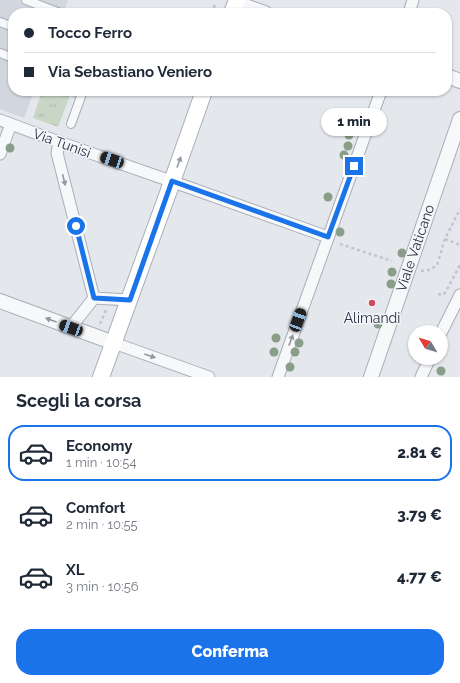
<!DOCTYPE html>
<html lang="it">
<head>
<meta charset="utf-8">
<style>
  :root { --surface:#fff; --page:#f6f6f7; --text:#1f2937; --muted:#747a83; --line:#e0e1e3; --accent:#1a73e8 }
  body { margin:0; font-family:Raleway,sans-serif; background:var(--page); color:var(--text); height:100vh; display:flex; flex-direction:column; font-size:15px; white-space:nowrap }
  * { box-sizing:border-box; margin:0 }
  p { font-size:13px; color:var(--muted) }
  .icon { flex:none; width:22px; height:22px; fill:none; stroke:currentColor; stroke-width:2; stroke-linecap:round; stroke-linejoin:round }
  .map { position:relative; height:377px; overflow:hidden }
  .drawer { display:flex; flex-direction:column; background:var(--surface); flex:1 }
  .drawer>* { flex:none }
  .hud { position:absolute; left:8px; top:8px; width:444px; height:88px; border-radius:16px; box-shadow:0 1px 3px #0004; display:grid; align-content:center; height:88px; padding:0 16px; background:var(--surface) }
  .needle { width:26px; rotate:308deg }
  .buttons { position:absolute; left:408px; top:325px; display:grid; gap:8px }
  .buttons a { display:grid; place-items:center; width:40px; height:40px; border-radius:50%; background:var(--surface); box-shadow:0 1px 3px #0004; font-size:20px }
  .end { position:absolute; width:18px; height:18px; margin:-9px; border:5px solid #1a73e8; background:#fff; box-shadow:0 0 0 2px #fff }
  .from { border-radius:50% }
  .bubble { position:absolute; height:28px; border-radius:14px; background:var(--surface); box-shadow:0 1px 3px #0004; font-size:13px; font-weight:800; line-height:28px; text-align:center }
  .car { position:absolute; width:12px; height:24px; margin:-12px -6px; border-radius:5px; box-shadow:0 0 3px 1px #0007; background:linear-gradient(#222 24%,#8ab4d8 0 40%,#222 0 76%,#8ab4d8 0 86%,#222 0) }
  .hud b { display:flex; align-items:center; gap:14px; height:38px; font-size:15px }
  .hud b+b { border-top:1px solid var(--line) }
  .hud i { width:10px; height:10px; background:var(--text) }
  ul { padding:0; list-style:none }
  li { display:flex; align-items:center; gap:12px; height:56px; margin:0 8px 6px; padding:0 8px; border:2px solid transparent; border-radius:16px }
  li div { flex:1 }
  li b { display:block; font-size:15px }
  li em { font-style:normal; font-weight:800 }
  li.current { border-color:var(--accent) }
  li>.icon { width:36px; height:36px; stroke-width:1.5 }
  h2 { padding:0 16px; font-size:18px; line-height:48px }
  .action { display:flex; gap:8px; margin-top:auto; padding:8px 16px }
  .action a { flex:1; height:46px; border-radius:16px; background:var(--accent); color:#fff; font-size:16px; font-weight:800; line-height:46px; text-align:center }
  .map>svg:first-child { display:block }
  .built { fill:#d2d6de }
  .park { fill:url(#park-tufts) }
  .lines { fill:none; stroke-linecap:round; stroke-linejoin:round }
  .pedestrian-casing { stroke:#a9aeb7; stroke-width:10 }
  .minor-casing { stroke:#a9aeb7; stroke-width:13 }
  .tertiary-casing { stroke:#a9aeb7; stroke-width:16 }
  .secondary-casing { stroke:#a9aeb7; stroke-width:18 }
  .path { stroke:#c2c5cb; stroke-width:2.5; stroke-dasharray:3 3; stroke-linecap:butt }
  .pedestrian { stroke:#f7f8fa; stroke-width:8 }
  .minor { stroke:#f7f8fa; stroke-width:11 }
  .tertiary { stroke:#f7f8fa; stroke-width:14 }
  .secondary { stroke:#fff; stroke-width:16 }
  .tree { fill:#899d89 }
  .oneway { fill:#959aa2 }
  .oneway2 { fill:#9196a0 }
  .route { stroke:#1a73e8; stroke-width:5 }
  .poi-dot { fill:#d1495b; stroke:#f4f6f9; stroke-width:1.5 }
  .labels { text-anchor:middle; stroke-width:3; stroke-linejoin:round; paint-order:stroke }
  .street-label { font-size:14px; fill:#2b3445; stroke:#f4f6f9 }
  .poi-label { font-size:14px; fill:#2b3445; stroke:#f4f6f9 }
</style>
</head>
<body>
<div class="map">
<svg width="460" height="377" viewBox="0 0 460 377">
  <defs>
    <pattern id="park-tufts" width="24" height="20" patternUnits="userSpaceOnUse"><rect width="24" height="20" fill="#c9d6c5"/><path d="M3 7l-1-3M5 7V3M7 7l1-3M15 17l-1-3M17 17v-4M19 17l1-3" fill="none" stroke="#adb8ab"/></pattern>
  </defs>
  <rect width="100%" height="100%" fill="#e4e7ec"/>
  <path class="built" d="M 0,0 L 68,0 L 63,13 L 13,13 L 13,91 L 34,91 L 24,118 L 0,109 Z"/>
  <path class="park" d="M 42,91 L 83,91 L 80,100 L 70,96 L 58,127 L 33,118 Z"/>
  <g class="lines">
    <g class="pedestrian-casing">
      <path id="pedestrian" d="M 26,0 L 60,13
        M 0,22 L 13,27
        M 0,53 L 13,58
        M 71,124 L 83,91"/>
    </g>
    <g class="minor-casing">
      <path id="minor" d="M 409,13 L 413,0
        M 0,120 L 59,142 L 185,186 L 328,237
        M 59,142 L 57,153 L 94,298
        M 0,154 L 11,124
        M 94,298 L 129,300
        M 71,327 L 94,298
        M 441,333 L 460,295
        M 114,343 L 209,377
        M 278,377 L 381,91
        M 421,377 L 430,358"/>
    </g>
    <g class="tertiary-casing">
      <path id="tertiary" d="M 236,3 L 265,13
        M 447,76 L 460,81
        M 0,301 L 114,343
        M 371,377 L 460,119"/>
    </g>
    <g class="secondary-casing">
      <path id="secondary" d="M 232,13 L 237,0
        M 101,377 L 168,193 L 204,91"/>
    </g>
    <path class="path" d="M 215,5 L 213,10 L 215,11
      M 445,239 L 460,245
      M 340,244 L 392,261
      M 421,271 L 430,270 L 437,265 L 445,239 L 460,209
      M 438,294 L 442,295 L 445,293 L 460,265
      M 100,324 L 106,310"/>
    <use href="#pedestrian" class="pedestrian"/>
    <use href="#minor" class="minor"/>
    <use href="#tertiary" class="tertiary"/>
    <use href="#secondary" class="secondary"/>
  </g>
  <g class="tree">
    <circle cx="359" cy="116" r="4.5"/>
    <circle cx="356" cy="125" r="4.5"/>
    <circle cx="349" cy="135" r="4.5"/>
    <circle cx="348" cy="146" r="4.5"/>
    <circle cx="10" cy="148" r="4.5"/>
    <circle cx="344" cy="155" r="4.5"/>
    <circle cx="328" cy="197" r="4.5"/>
    <circle cx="340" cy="232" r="4.5"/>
    <circle cx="402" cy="253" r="4.5"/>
    <circle cx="392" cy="272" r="4.5"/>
    <circle cx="391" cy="284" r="4.5"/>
    <circle cx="378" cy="324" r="4.5"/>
    <circle cx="276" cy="338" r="4.5"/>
    <circle cx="299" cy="343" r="4.5"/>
    <circle cx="274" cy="352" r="4.5"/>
    <circle cx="295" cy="352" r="4.5"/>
    <circle cx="290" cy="367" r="4.5"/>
    <circle cx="441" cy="371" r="4.5"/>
  </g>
  <defs><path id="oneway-solid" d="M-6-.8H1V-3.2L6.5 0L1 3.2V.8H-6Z"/></defs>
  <use class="oneway" href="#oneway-solid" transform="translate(179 162) rotate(-70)"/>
  <g class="oneway2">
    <use href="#oneway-solid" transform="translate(64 180) rotate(76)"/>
    <use href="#oneway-solid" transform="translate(51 320) rotate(-160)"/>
    <use href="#oneway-solid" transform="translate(291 340) rotate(-70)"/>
    <use href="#oneway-solid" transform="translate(150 356) rotate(19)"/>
  </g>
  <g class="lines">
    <path class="route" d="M 76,226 L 94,298 L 130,300 L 172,181 L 328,237 L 354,166"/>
  </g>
  <circle class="poi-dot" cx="372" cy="303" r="4"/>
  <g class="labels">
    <g class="street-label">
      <text transform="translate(62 143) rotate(20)" y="5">Via Tunisi</text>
      <text transform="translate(415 248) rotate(-71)" y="5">Viale Vaticano</text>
    </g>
    <g class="poi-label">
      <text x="372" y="323">Alimandi</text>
    </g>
  </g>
</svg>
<div class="buttons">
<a><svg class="needle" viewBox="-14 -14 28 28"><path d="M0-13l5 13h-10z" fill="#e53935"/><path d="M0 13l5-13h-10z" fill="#747a83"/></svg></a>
</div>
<i class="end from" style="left:76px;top:226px"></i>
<i class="end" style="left:354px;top:166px"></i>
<div class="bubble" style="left:321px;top:108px;width:66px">1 min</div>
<i class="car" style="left:112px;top:160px;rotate:289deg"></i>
<i class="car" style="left:298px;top:320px;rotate:20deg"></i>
<i class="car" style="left:71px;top:328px;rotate:290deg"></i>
<div class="hud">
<b><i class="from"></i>Tocco Ferro</b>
<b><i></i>Via Sebastiano Veniero</b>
</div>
</div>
<section class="drawer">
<h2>Scegli la corsa</h2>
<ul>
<li class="current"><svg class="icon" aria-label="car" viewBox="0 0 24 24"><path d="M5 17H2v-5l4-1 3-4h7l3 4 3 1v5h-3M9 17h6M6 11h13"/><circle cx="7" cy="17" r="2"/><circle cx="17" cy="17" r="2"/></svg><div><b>Economy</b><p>1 min · 10:54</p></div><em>2.81 €</em></li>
<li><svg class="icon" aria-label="car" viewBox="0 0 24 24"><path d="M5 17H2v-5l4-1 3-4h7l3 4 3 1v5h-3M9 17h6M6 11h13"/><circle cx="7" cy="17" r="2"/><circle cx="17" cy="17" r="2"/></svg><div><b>Comfort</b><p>2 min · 10:55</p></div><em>3.79 €</em></li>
<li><svg class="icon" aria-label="car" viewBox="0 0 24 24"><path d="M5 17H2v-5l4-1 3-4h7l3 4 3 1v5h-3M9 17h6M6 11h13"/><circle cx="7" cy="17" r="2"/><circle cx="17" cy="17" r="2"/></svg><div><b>XL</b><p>3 min · 10:56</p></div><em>4.77 €</em></li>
</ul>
<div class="action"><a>Conferma</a></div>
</section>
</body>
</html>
